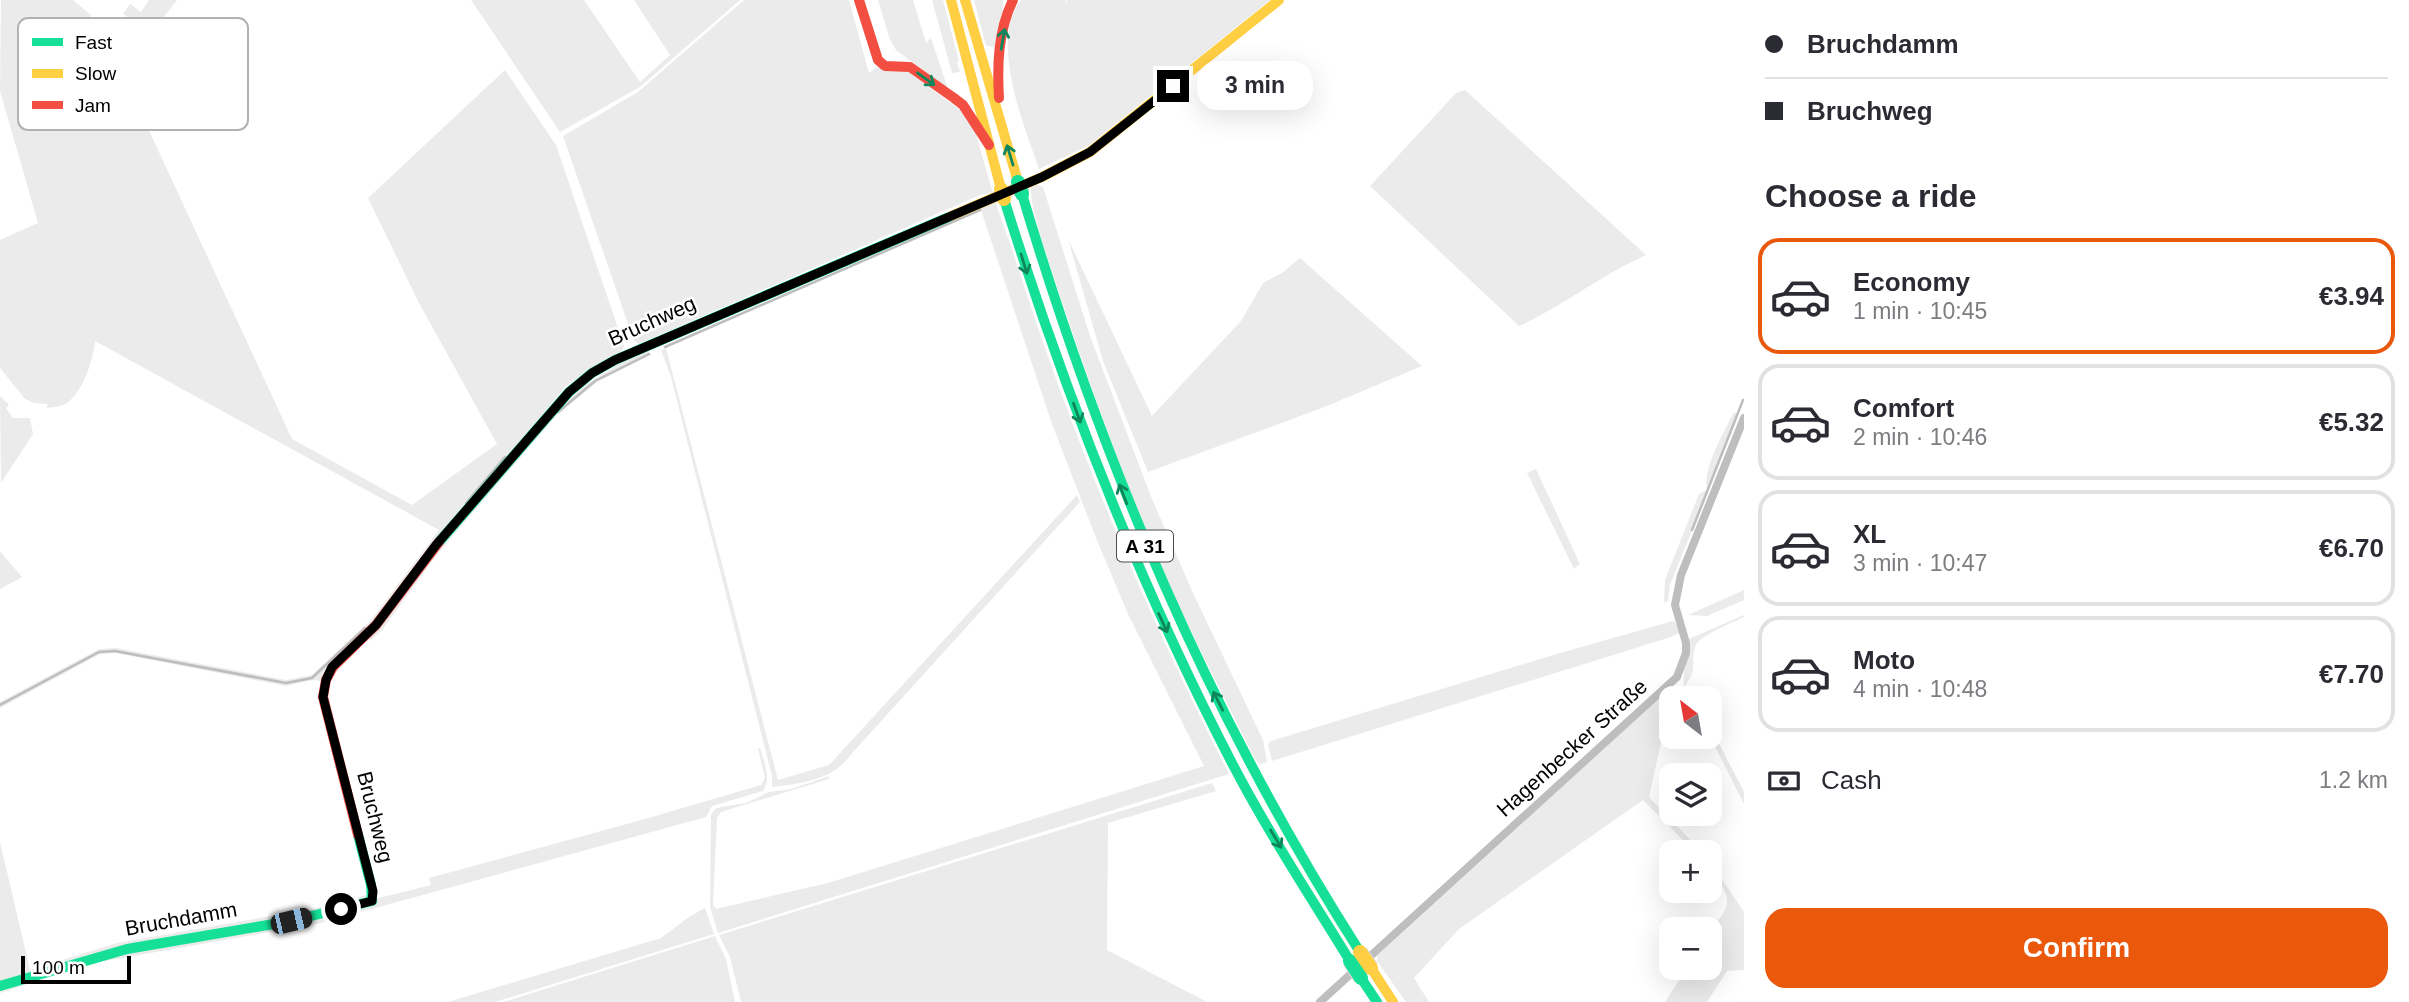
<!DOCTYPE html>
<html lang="en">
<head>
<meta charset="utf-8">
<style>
  :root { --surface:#fff; --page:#f7f7f7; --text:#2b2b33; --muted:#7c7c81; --line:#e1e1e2; --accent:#ea580c }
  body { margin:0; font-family:Arial,sans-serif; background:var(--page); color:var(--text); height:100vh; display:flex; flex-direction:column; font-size:26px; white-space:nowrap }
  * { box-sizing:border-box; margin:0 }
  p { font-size:23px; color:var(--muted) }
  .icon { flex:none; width:38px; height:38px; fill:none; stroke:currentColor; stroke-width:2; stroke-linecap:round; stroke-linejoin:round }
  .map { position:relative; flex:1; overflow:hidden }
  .panel { display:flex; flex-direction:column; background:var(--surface); width:665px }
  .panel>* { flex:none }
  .hud { display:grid; align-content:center; height:154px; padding:0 21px; background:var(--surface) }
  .needle { width:46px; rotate:329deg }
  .controls { position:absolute; left:1659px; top:686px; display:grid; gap:14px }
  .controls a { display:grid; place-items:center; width:63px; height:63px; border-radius:14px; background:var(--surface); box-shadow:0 7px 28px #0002; font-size:35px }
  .scale { position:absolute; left:21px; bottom:18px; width:110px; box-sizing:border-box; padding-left:7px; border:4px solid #000; border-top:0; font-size:19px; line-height:24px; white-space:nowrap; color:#000; -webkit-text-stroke:5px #fff; paint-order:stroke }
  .end { position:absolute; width:32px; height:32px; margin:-16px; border:9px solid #000; background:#fff; box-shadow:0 0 0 4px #fff }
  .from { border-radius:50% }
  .bubble { position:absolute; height:49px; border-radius:21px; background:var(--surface); box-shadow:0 7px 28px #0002; font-size:23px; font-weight:600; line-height:49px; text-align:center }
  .car { position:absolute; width:21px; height:42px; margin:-21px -10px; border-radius:9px; box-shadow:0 0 5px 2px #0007; background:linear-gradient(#222 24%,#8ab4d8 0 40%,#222 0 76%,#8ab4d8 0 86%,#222 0) }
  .hud b { display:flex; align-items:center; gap:24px; height:66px; font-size:26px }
  .hud b+b { border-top:2px solid var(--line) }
  .hud i { width:18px; height:18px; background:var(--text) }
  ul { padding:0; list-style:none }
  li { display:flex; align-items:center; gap:21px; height:116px; margin:0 14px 10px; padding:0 7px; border:4px solid var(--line); border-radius:21px }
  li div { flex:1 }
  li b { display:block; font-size:26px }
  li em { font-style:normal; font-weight:600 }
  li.current { border-color:var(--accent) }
  li>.icon { width:63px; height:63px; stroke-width:1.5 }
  h2 { padding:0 21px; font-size:32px; line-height:84px }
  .pay { display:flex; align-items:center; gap:18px; height:77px; padding:0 21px; font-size:26px }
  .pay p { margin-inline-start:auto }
  .cta { display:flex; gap:14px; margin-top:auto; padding:14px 21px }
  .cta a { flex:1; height:80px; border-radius:21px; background:var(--accent); color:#fff; font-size:28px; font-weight:600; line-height:80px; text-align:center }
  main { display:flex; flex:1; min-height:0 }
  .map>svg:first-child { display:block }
  .green { fill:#ebebeb }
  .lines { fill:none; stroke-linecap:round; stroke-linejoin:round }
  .stream { stroke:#bdbdbd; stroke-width:2.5 }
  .street { stroke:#bebebe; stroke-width:8 }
  .fast { stroke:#16e098; stroke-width:10 }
  .slow { stroke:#ffcf43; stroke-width:10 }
  .jam { stroke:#f24e42; stroke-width:10 }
  .fast-bridge-casing { stroke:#dbdbdb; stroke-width:16; stroke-linecap:butt }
  .slow-bridge-casing { stroke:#dbdbdb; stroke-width:16; stroke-linecap:butt }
  .fast-bridge { stroke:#16e098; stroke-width:14 }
  .slow-bridge { stroke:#ffcf43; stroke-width:14 }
  .oneway { stroke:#0d865b }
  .route { stroke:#000; stroke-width:9 }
  .labels { text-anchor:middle; stroke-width:5; stroke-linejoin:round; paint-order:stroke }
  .shield { fill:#fff; stroke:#4c4c4c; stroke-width:2 }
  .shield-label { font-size:19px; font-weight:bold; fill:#000 }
  .street-label { font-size:21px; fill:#000; stroke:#fff }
  .key { fill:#fff; stroke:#b2b2b2; stroke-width:2 }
  .key-label { font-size:19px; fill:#000 }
</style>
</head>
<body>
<main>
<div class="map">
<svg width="1744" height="1002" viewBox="0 0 1744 1002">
  <rect width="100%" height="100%" fill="#fff"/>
  <path class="green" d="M 1,0 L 73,0 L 91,15 L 82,26 L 100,38 L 107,28 L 112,31 L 120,19 L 129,25 L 132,20 L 123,14 L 130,4 L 141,12 L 149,0 L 177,0 L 151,34 L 114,55 L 292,439 L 412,505 L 497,444 L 419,303 L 368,198 L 505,70 L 556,145 L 624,346 L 621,352 L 590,369 L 565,387 L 374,623 L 321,681 L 313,680 L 286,686 L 116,653 L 100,654 L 0,708 L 0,702 L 99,649 L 116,648 L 286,680 L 312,675 L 371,620 L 439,530 L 95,341 C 94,358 82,397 63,405 C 58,407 51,407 46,408 L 48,404 L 34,403 L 25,399 L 0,368 L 0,240 L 38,223 L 0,91 Z
    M 471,0 L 584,0 L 640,82 L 670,55 L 634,0 L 740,0 L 640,87 L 560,132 Z
    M 744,0 L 849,0 L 869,73 L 877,67 L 905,69 L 960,110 L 975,131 L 993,193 L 980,195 L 639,344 L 634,341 L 563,136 L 638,92 Z
    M 878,0 L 913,0 L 926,43 L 931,38 L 948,89 L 896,50 L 890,40 Z
    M 932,0 L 943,0 L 959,61 L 957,62 L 960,72 L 952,73 Z
    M 974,0 L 1003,0 L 1003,10 L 995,47 L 986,46 Z
    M 1021,0 L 1066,0 L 1067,4 L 1067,0 L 1270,0 L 1088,146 L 1039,169 C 1024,124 989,43 1021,0 Z
    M 1465,90 L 1646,255 C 1601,275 1563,306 1519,326 L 1370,186 L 1456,93 Z
    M 1031,182 L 1043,187 L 1090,336 L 1152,499 L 1193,593 L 1263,740 L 1267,762 L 1260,764 L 1255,759 C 1229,707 1202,655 1177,602 C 1130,499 1092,391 1056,284 C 1049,262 1027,201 1031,182 Z
    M 995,200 C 1000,218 1008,236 1014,255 C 1071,435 1143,607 1229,774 L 718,933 L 710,907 L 711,815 L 715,809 L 722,807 L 746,803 L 769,792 L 791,789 L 829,776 L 829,779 L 721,812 L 717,818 L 713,905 L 716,909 L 828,883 L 1204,766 L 1128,614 L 1096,538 L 1052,424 L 980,207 Z
    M 1068,239 L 1152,416 L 1241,321 L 1263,283 L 1282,273 L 1300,258 L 1422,366 L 1322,408 L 1148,472 L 1103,361 Z
    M 666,348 L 778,780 L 829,765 L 1077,495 L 1080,502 L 854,751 C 849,757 844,763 838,768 C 821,781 792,785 772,787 L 772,776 L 671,377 L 661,350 Z
    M 648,351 L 651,355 L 597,382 L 555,417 L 439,552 L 382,630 L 370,641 L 369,637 L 437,549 L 572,394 L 618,364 Z
    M 0,396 L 9,405 L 6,408 L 13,418 L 30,418 L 33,434 L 1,483 Z
    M 1734,412 L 1738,417 L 1670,585 L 1668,601 L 1664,603 L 1665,580 L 1699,494 L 1707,490 C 1702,469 1724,432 1734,412 Z
    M 1536,469 L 1580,564 L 1574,569 L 1527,473 Z
    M 0,551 L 22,577 L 0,589 Z
    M 1744,590 L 1744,600 L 1707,616 L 1688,615 Z
    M 1744,615 L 1744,617 C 1734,622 1699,636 1696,645 C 1689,662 1700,667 1684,687 C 1682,673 1688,654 1689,639 Z
    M 1673,621 L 1676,623 L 1681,632 L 1671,637 L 1272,761 L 1268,744 L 1271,741 L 1560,653 Z
    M 1671,688 L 1680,692 L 1676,698 L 1671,698 L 1671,707 L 1667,715 L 1649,797 L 1702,852 L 1695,852 L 1643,800 L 1459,929 L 1414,978 L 1429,1002 L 1406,1002 L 1377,961 L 1377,956 Z
    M 1710,726 L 1744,792 L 1744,804 L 1710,737 Z
    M 760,748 C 764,762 772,778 763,791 L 712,806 L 706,817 L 321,923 L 93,963 L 0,993 L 0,988 L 96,959 L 375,899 L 431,885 L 429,878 L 645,819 L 761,785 L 765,778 L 758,749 Z
    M 1212,783 L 1216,791 L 1108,823 L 1107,950 L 1207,1002 L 741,1002 L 730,957 L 719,935 Z
    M 0,842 L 30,970 L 117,943 L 317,908 L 370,894 L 369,899 L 321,912 L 114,949 L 0,984 Z
    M 1710,862 L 1744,912 L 1744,970 L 1727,971 L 1707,1002 L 1665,1002 L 1687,968 L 1710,968 C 1710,957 1708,944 1710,934 C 1712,922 1727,916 1727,901 C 1727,885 1710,877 1710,862 Z
    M 705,908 L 714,934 L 495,1002 L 448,1002 L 661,938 L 689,917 Z
    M 715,936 L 726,959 L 735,1002 L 503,1002 Z"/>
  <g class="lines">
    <path class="stream" d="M 665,347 L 980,210
      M 558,412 L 595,381 L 649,354
      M 466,503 L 505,457
      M 1692,530 L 1743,400
      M 0,705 L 99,652 L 115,651 L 286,683 L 312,678 L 365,628"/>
    <path class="street" d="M 1320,1002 L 1677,677 L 1686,653 L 1686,643 L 1675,605 L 1681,575 L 1744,418"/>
    <path class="fast" d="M 1022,194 C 1103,464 1208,714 1360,952
      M 1004,199 C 1065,394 1139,584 1233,765 C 1268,832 1310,896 1350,961
      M 439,542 L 569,392 L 592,373 L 615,360 L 951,216
      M 1361,978 L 1377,1002
      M 0,986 L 127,949 L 291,921 L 372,901 L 371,885 L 358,835"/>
    <path class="slow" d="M 951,0 L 1001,189
      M 965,0 L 1018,182
      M 951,216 L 1042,177 L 1090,152 L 1279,0
      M 1371,968 L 1393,1002"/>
    <path class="jam" d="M 859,0 L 878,60 L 885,66 L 910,67 L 954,98 L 963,105 L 989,145
      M 999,98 C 997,65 998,31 1013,0
      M 358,835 L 323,697 L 326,680 L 333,667 L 376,625 L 439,542"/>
    <g class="fast-bridge-casing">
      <path id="fast-bridge" d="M 1018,182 L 1022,194
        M 1350,961 L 1361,978"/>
    </g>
    <g class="slow-bridge-casing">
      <path id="slow-bridge" d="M 1001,189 L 1004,199
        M 1360,952 L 1371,968"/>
    </g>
    <use href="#fast-bridge" class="fast-bridge"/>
    <use href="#slow-bridge" class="slow-bridge"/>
  </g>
  <defs><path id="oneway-shaft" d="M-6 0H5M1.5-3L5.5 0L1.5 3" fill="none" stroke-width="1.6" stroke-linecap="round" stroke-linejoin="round" transform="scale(1.75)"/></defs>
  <g class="oneway">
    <use href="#oneway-shaft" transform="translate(1003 39) rotate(-80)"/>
    <use href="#oneway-shaft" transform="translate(926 79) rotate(36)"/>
    <use href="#oneway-shaft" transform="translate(1010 155) rotate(-107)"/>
    <use href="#oneway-shaft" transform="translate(1024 264) rotate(73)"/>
    <use href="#oneway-shaft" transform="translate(1077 413) rotate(70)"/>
    <use href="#oneway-shaft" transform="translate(1123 494) rotate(-111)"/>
    <use href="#oneway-shaft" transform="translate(1163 623) rotate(65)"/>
    <use href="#oneway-shaft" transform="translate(1218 701) rotate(-117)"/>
    <use href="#oneway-shaft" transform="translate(1276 839) rotate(59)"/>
  </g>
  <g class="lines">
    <path class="route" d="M 341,909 L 372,901 L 373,891 L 323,697 L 326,680 L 332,667 L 376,625 L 436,545 L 569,392 L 592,373 L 615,360 L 1042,177 L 1090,152 L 1173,86"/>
  </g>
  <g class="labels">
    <rect class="shield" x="1117" y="530.5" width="56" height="31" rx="5"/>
    <g class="shield-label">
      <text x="1145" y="553">A 31</text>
    </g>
    <g class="street-label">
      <text transform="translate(652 321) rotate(-24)" y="7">Bruchweg</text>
      <text transform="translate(1572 748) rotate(-42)" y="7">Hagenbecker Straße</text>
      <text transform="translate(375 817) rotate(76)" y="7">Bruchweg</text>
      <text transform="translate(181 919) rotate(-10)" y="7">Bruchdamm</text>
    </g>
  </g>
  <rect x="18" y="18" width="230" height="112" rx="10" class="key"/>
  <rect x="32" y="38" width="31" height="8" fill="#16e098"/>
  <rect x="32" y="69" width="31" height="9" fill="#ffcf43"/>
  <rect x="32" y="101" width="31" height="8" fill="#f24e42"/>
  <g class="key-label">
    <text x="75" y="49">Fast</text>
    <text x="75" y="80">Slow</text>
    <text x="75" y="112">Jam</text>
  </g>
</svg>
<div class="controls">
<a><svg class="needle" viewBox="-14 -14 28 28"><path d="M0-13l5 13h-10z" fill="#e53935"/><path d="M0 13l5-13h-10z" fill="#7c7c81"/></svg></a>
<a><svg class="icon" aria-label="layers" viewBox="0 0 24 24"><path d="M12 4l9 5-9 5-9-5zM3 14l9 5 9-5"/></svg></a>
<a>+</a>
<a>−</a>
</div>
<div class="scale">100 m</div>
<i class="end from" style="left:341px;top:909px"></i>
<i class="end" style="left:1173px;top:86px"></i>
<div class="bubble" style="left:1197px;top:61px;width:116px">3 min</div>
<i class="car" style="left:291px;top:921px;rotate:77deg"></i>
</div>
<section class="panel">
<div class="hud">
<b><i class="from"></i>Bruchdamm</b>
<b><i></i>Bruchweg</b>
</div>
<h2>Choose a ride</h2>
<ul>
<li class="current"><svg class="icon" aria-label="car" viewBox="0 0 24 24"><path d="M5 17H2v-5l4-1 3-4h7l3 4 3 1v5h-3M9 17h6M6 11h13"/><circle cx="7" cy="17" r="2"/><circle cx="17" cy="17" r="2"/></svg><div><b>Economy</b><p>1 min · 10:45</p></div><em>€3.94</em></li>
<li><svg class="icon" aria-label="car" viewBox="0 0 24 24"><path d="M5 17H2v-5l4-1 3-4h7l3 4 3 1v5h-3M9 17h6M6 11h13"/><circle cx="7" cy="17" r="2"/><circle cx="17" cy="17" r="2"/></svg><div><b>Comfort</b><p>2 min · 10:46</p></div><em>€5.32</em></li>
<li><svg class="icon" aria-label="car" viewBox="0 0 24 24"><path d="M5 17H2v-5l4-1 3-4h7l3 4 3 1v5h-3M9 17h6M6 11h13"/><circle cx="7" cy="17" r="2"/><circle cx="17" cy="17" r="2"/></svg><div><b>XL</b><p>3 min · 10:47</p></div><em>€6.70</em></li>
<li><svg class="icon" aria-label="car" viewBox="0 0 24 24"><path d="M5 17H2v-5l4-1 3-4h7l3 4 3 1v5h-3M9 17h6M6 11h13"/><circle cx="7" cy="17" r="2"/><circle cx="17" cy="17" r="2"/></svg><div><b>Moto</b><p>4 min · 10:48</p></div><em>€7.70</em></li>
</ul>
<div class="pay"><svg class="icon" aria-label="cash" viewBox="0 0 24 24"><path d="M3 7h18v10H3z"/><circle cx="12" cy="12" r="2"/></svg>Cash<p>1.2 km</p></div>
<div class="cta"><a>Confirm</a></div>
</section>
</main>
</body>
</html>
